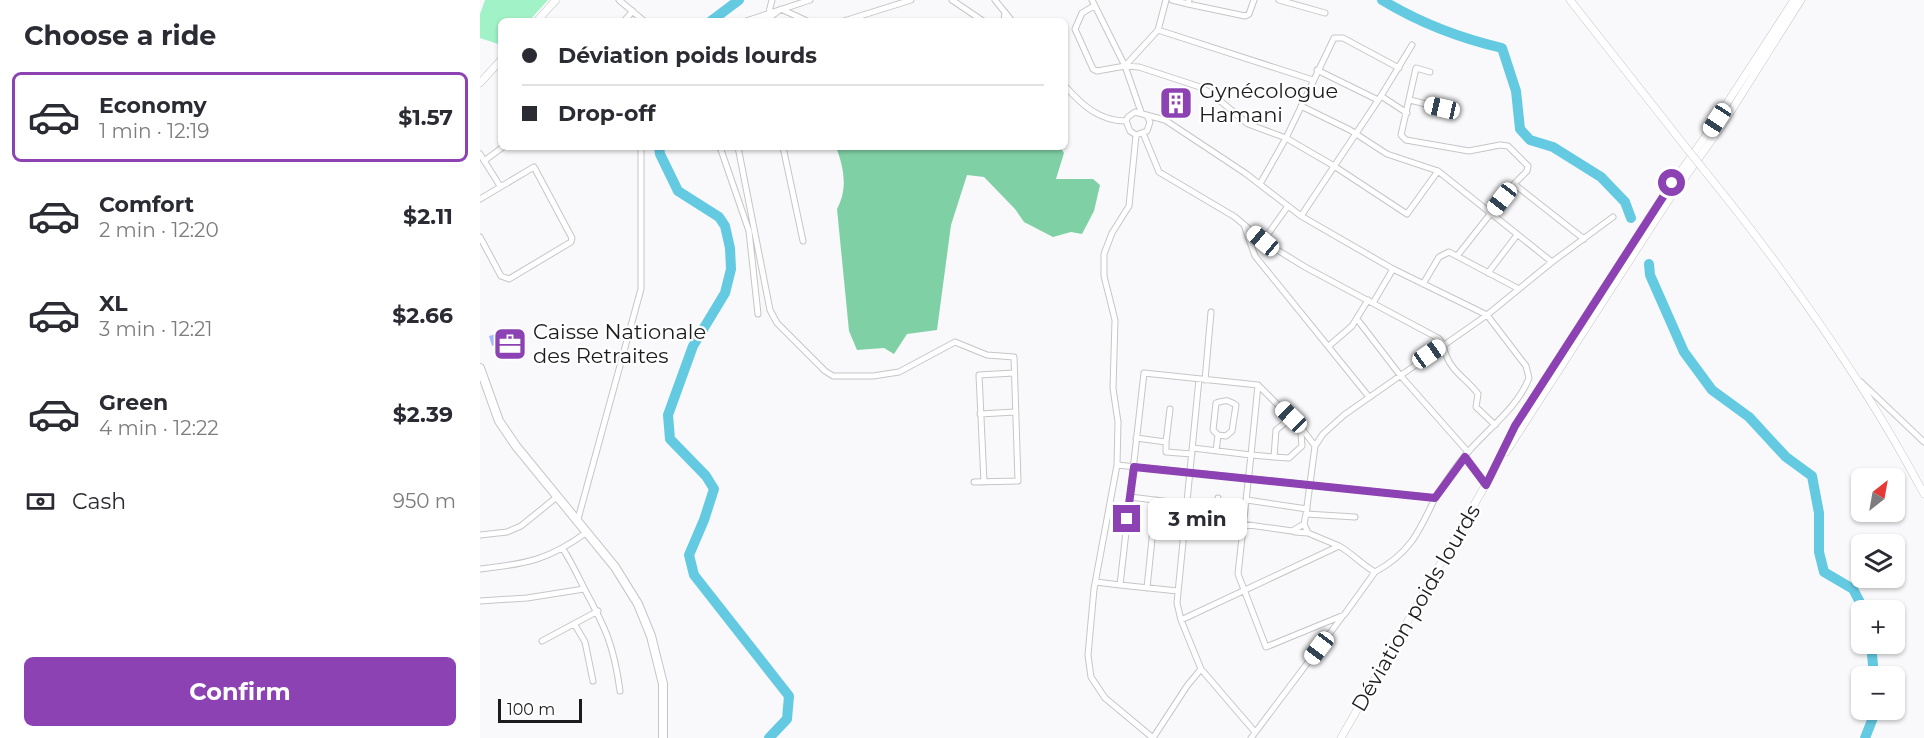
<!DOCTYPE html>
<html lang="en">
<head>
<meta charset="utf-8">
<style>
  :root { --surface:#fff; --page:#f7f7f7; --text:#2b2b33; --muted:#7c7c81; --line:#e1e1e2; --accent:#8c42b3 }
  body { margin:0; font-family:Montserrat,sans-serif; background:var(--page); color:var(--text); height:100vh; display:flex; flex-direction:column; font-size:22px; white-space:nowrap }
  * { box-sizing:border-box; margin:0 }
  p { font-size:20px; color:var(--muted) }
  .icon { flex:none; width:33px; height:33px; fill:none; stroke:currentColor; stroke-width:2; stroke-linecap:round; stroke-linejoin:round }
  .map { position:relative; flex:1; overflow:hidden }
  .sheet { display:flex; flex-direction:column; background:var(--surface); width:480px }
  .sheet>* { flex:none }
  .hud { position:absolute; left:18px; top:18px; width:570px; height:132px; border-radius:9px; box-shadow:0 2px 4px #0004; display:grid; align-content:center; height:132px; padding:0 24px; background:var(--surface) }
  .needle { width:39px; rotate:31deg }
  .fabs { position:absolute; left:1371px; top:468px; display:grid; gap:12px }
  .fabs a { display:grid; place-items:center; width:54px; height:54px; border-radius:9px; background:var(--surface); box-shadow:0 2px 4px #0004; font-size:30px }
  .scale { position:absolute; left:18px; bottom:15px; width:84px; box-sizing:border-box; padding-left:6px; border:3px solid #1c1c1d; border-top:0; font-size:16px; line-height:21px; white-space:nowrap; color:#1c1c1d; -webkit-text-stroke:4px #fff; paint-order:stroke }
  .end { position:absolute; width:27px; height:27px; margin:-14px; border:8px solid #8c42b3; background:#fff; box-shadow:0 0 0 3px #fff }
  .from { border-radius:50% }
  .bubble { position:absolute; height:42px; border-radius:9px; background:var(--surface); box-shadow:0 2px 4px #0004; font-size:20px; font-weight:700; line-height:42px; text-align:center }
  .car { position:absolute; width:18px; height:36px; margin:-18px -9px; border-radius:8px; box-shadow:0 0 4px 2px #0007; background:linear-gradient(#fff 24%,#345 0 40%,#fff 0 76%,#345 0 86%,#fff 0) }
  .hud b { display:flex; align-items:center; gap:21px; height:57px; font-size:22px }
  .hud b+b { border-top:2px solid var(--line) }
  .hud i { width:15px; height:15px; background:var(--text) }
  ul { padding:0; list-style:none }
  li { display:flex; align-items:center; gap:18px; height:90px; margin:0 12px 9px; padding:0 12px; border:3px solid transparent; border-radius:9px }
  li div { flex:1 }
  li b { display:block; font-size:22px }
  li em { font-style:normal; font-weight:700 }
  li.selected { border-color:var(--accent) }
  li>.icon { width:54px; height:54px; stroke-width:1.5 }
  h2 { padding:0 24px; font-size:27px; line-height:72px }
  .pay { display:flex; align-items:center; gap:15px; height:66px; padding:0 24px; font-size:22px }
  .pay p { margin-inline-start:auto }
  .primary-button { display:flex; gap:12px; margin-top:auto; padding:12px 24px }
  .primary-button a { flex:1; height:69px; border-radius:9px; background:var(--accent); color:#fff; font-size:24px; font-weight:700; line-height:69px; text-align:center }
  main { display:flex; flex:1; min-height:0 }
  .map>svg:first-child { display:block }
  .green { fill:#a1f2c6 }
  .forest { fill:#80d0a6 }
  .lines { fill:none; stroke-linecap:round; stroke-linejoin:round }
  .river { stroke:#64cae2; stroke-width:10 }
  .building { fill:#a3b9fd }
  .minor-casing { stroke:#c5c6c7; stroke-width:7 }
  .major-casing { stroke:#c5c6c7; stroke-width:8 }
  .highway-casing { stroke:#c5c6c7; stroke-width:10 }
  .minor { stroke:#fff; stroke-width:5 }
  .major { stroke:#fff; stroke-width:7 }
  .highway { stroke:#fff; stroke-width:8 }
  .major-bridge-casing { stroke:#c5c6c7; stroke-width:8; stroke-linecap:butt }
  .major-bridge { stroke:#fff; stroke-width:7 }
  .route { stroke:#8c42b3; stroke-width:8 }
  .labels { text-anchor:middle; stroke-width:4.5; stroke-linejoin:round; paint-order:stroke }
  .poi-label { font-size:21px; fill:#1c1c1d; stroke:#fff; text-anchor:start }
  .street-label { font-size:21px; fill:#1c1c1d; stroke:#fff }
</style>
</head>
<body>
<main>
<section class="sheet">
<h2>Choose a ride</h2>
<ul>
<li class="selected"><svg class="icon" aria-label="car" viewBox="0 0 24 24"><path d="M5 17H2v-5l4-1 3-4h7l3 4 3 1v5h-3M9 17h6M6 11h13"/><circle cx="7" cy="17" r="2"/><circle cx="17" cy="17" r="2"/></svg><div><b>Economy</b><p>1 min · 12:19</p></div><em>$1.57</em></li>
<li><svg class="icon" aria-label="car" viewBox="0 0 24 24"><path d="M5 17H2v-5l4-1 3-4h7l3 4 3 1v5h-3M9 17h6M6 11h13"/><circle cx="7" cy="17" r="2"/><circle cx="17" cy="17" r="2"/></svg><div><b>Comfort</b><p>2 min · 12:20</p></div><em>$2.11</em></li>
<li><svg class="icon" aria-label="car" viewBox="0 0 24 24"><path d="M5 17H2v-5l4-1 3-4h7l3 4 3 1v5h-3M9 17h6M6 11h13"/><circle cx="7" cy="17" r="2"/><circle cx="17" cy="17" r="2"/></svg><div><b>XL</b><p>3 min · 12:21</p></div><em>$2.66</em></li>
<li><svg class="icon" aria-label="car" viewBox="0 0 24 24"><path d="M5 17H2v-5l4-1 3-4h7l3 4 3 1v5h-3M9 17h6M6 11h13"/><circle cx="7" cy="17" r="2"/><circle cx="17" cy="17" r="2"/></svg><div><b>Green</b><p>4 min · 12:22</p></div><em>$2.39</em></li>
</ul>
<div class="pay"><svg class="icon" aria-label="cash" viewBox="0 0 24 24"><path d="M3 7h18v10H3z"/><circle cx="12" cy="12" r="2"/></svg>Cash<p>950 m</p></div>
<div class="primary-button"><a>Confirm</a></div>
</section>
<div class="map">
<svg width="1444" height="738" viewBox="0 0 1444 738">
  <rect width="100%" height="100%" fill="#f9f9fb"/>
  <path class="green" d="M 5,0 L 68,0 L 49,21 L 21,21 L 21,45 L 0,38 L 0,14 Z"/>
  <path class="forest" d="M 356,147 L 580,147 L 584,153 L 576,179 L 613,179 L 620,185 L 614,211 L 602,234 L 591,232 L 573,237 L 544,222 L 535,209 L 504,177 L 487,175 L 471,225 L 457,330 L 427,334 L 414,354 L 404,348 L 377,350 L 369,331 L 357,209 C 368,189 364,168 356,147 Z"/>
  <g class="lines">
    <path class="river" d="M 902,0 C 940,23 979,38 1022,48 L 1036,91 L 1040,129 L 1050,140 L 1073,147 L 1121,177 L 1145,202 L 1151,218
      M 231,21 L 259,0
      M 179,147 L 180,154 L 198,191 L 239,217 L 245,226 L 250,248 L 251,269 L 245,293 L 213,346 L 188,415 L 190,439 L 226,476 L 234,489 L 224,520 L 209,555 L 214,575 L 309,696 L 307,719 L 289,738
      M 1169,264 L 1170,275 L 1204,352 L 1232,390 L 1269,417 L 1306,457 L 1332,476 L 1339,513 L 1339,552 L 1344,572 L 1373,589 L 1384,610
      M 1391,644 L 1394,676
      M 1385,738 L 1396,710"/>
  </g>
  <path class="building" d="M 685,92 L 709,104 L 706,112 L 681,100 Z
    M 26,331 L 28,338 L 32,337 L 38,356 L 31,358 L 26,342 L 12,346 L 9,336 Z"/>
  <g class="lines">
    <g class="minor-casing">
      <path id="minor" d="M 139,0 L 164,21
        M 472,0 L 503,21
        M 515,0 L 532,21
        M 612,0 L 645,66 L 678,30 L 686,0
        M 692,0 L 708,4 L 709,0
        M 799,0 L 845,13
        M 708,4 L 765,16 L 769,14 L 774,0
        M 614,6 L 602,13 L 595,29 L 613,69 L 617,71 L 645,66 L 659,67 L 720,87 L 732,94 L 768,124 L 806,138 L 854,166 L 927,214 L 958,171
        M 289,12 L 292,0
        M 144,21 L 153,11
        M 266,21 L 330,0
        M 285,21 L 301,9 L 327,21
        M 364,21 L 431,0
        M 524,21 L 525,12
        M 678,30 L 833,80
        M 645,66 L 661,112
        M 837,70 L 898,100
        M 950,72 L 936,68 L 921,135 L 926,140 L 989,151 L 1020,145 L 1028,146 L 1048,166 L 1047,171 L 1034,184 L 977,256
        M 585,86 C 602,105 619,121 646,121
        M 901,96 L 927,113
        M 930,100 L 962,108
        M 821,106 L 870,130 L 907,154 L 958,171 L 1072,262
        M 663,133 L 679,172 L 755,217 L 783,241 L 825,267 L 958,338 C 965,344 963,348 966,355 C 972,372 988,380 998,394 L 996,407 L 1015,425
        M 656,135 L 649,206 L 632,233 L 624,254 L 624,276 L 635,320 L 633,388 L 638,422 L 637,465 L 614,589 L 608,655 L 611,677 L 625,698 L 673,738
        M 240,147 L 269,231 L 278,314
        M 258,147 L 290,310 L 297,323 L 345,371 L 353,376 L 393,376 L 419,372 L 475,342 L 507,355 L 534,357 L 538,481 L 494,482
        M 303,147 L 323,241
        M 0,154 L 20,186
        M 4,161 L 23,147
        M 780,184 L 806,138 L 854,38 L 863,38 L 919,68
        M 1034,184 L 1104,239
        M 0,199 L 54,167 L 92,238 L 91,242 L 29,279 L 21,276 L 0,237
        M 821,216 L 901,96 L 932,45
        M 764,225 L 775,256 L 889,397
        M 783,241 L 808,206
        M 1008,273 L 1037,235
        M 943,284 L 959,257 L 969,252 L 1039,289
        M 893,303 L 913,269
        M 877,319 L 920,375 L 988,452
        M 850,345 L 872,326 L 888,300
        M 719,379 L 697,603 L 701,620 L 859,546 C 872,553 882,565 895,572 C 930,553 939,532 955,498
        M 725,380 L 731,312
        M 1381,382 L 1444,442
        M 500,414 L 535,412
        M 811,418 L 796,430 L 794,457 L 809,458 L 822,446 L 821,434 L 823,430
        M 656,438 L 686,442 L 690,409
        M 686,442 L 686,452 L 712,454
        M 835,446 L 843,434 L 864,415 L 1007,315 L 1072,262 L 1133,217
        M 713,448 L 771,455 L 778,385 L 823,430 L 835,446 L 826,514
        M 736,451 L 738,435 L 733,430 L 736,403 C 746,400 746,399 756,405 L 752,431 L 746,436 L 738,435
        M 794,457 L 771,455 L 758,574 L 786,647 L 864,615 L 895,572
        M 985,457 L 1006,485
        M 637,465 L 955,498 C 966,482 976,465 989,451 C 1009,428 1038,407 1049,378 L 1046,366 L 1007,315 L 913,269 L 821,216 L 765,173 L 685,120 L 655,112 L 648,117 L 646,121 L 650,131 L 656,135 L 667,131 L 670,122 L 667,116
        M 504,482 L 499,375 L 534,373
        M 650,497 L 707,504
        M 767,500 L 827,509
        M 706,516 L 812,531 L 824,524
        M 98,519 L 161,289 L 161,147
        M 736,521 L 738,498
        M 815,532 L 828,533 L 859,546
        M 828,533 L 824,524 L 826,514 L 875,517
        M 0,535 L 27,532 L 41,526 L 78,496
        M 83,549 C 92,563 98,576 105,590 C 126,629 134,646 140,691
        M 0,569 C 46,564 69,560 107,532
        M 616,582 L 640,585
        M 667,588 L 676,500
        M 698,591 L 640,585 L 664,373 L 778,385
        M 0,601 L 47,598 L 104,589
        M 701,620 L 721,669 L 775,732
        M 95,625 L 105,642 L 113,681
        M 62,641 L 118,611
        M 673,738 L 707,686 L 721,669
        M 771,738 L 862,617"/>
    </g>
    <g class="major-casing">
      <path id="major" d="M 1090,0 L 1208,150
        M 57,21 L 76,0
        M 0,83 L 21,60
        M 1224,170 C 1306,271 1383,379 1444,494
        M 1026,452 L 1186,204 L 1241,127 L 1321,0
        M 861,738 L 1010,477 L 1035,426 L 1182,198 L 1225,137 L 1314,0"/>
    </g>
    <g class="highway-casing">
      <path id="highway" d="M 0,368 L 19,421 L 36,446 L 135,567 L 158,604 L 171,636 L 183,684 L 183,738"/>
    </g>
    <use href="#minor" class="minor"/>
    <use href="#major" class="major"/>
    <use href="#highway" class="highway"/>
    <g class="major-bridge-casing">
      <path id="major-bridge" d="M 1208,150 L 1224,170"/>
    </g>
    <use href="#major-bridge" class="major-bridge"/>
  </g>
  <g class="lines">
    <path class="route" d="M 647,519 L 654,467 L 955,498 L 985,457 L 1006,485 L 1035,426 L 1192,183"/>
  </g>
  <defs>
    <g id="building-square" transform="scale(1.725)"><rect x="-9" y="-9" width="18" height="18" rx="4" fill="#8c42b3" stroke="#fff"/><path d="M-4-6H4V6H1V3H-1V6H-4ZM-2.5-4.3h1.7v1.8h-1.7ZM.8-4.3h1.7v1.8H.8ZM-2.5-1h1.7V.8h-1.7ZM.8-1h1.7V.8H.8Z" fill="#fff"/></g>
    <g id="office-square" transform="scale(1.725)"><rect x="-9" y="-9" width="18" height="18" rx="4" fill="#8c42b3" stroke="#fff"/><path d="M-6-3h4V-5.5h4V-3h4V5H-6ZM-1-4.5V-3h2v-1.5ZM-6 0V1H6V0Z" fill="#fff"/></g>
  </defs>
  <g fill-rule="evenodd">
    <use href="#building-square" x="696" y="103"/>
    <use href="#office-square" x="30" y="344"/>
  </g>
  <g class="labels">
    <g class="poi-label">
      <text x="719" y="98">Gynécologue<tspan x="719" dy="24">Hamani</tspan></text>
      <text x="53" y="339">Caisse Nationale<tspan x="53" dy="24">des Retraites</tspan></text>
    </g>
    <g class="street-label">
      <text transform="translate(936 608) rotate(-60)" y="7">Déviation poids lourds</text>
    </g>
  </g>
</svg>
<div class="fabs">
<a><svg class="needle" viewBox="-14 -14 28 28"><path d="M0-13l5 13h-10z" fill="#e53935"/><path d="M0 13l5-13h-10z" fill="#7c7c81"/></svg></a>
<a><svg class="icon" aria-label="layers" viewBox="0 0 24 24"><path d="M12 4l9 5-9 5-9-5zM3 14l9 5 9-5"/></svg></a>
<a>+</a>
<a>−</a>
</div>
<div class="scale">100 m</div>
<i class="end from" style="left:1192px;top:183px"></i>
<i class="end" style="left:647px;top:519px"></i>
<div class="bubble" style="left:668px;top:498px;width:99px">3 min</div>
<i class="car" style="left:962px;top:108px;rotate:283deg"></i>
<i class="car" style="left:1237px;top:120px;rotate:213deg"></i>
<i class="car" style="left:1022px;top:199px;rotate:218deg"></i>
<i class="car" style="left:783px;top:241px;rotate:310deg"></i>
<i class="car" style="left:949px;top:354px;rotate:55deg"></i>
<i class="car" style="left:811px;top:417px;rotate:314deg"></i>
<i class="car" style="left:839px;top:648px;rotate:217deg"></i>
<div class="hud">
<b><i class="from"></i>Déviation poids lourds</b>
<b><i></i>Drop-off</b>
</div>
</div>
</main>
</body>
</html>
